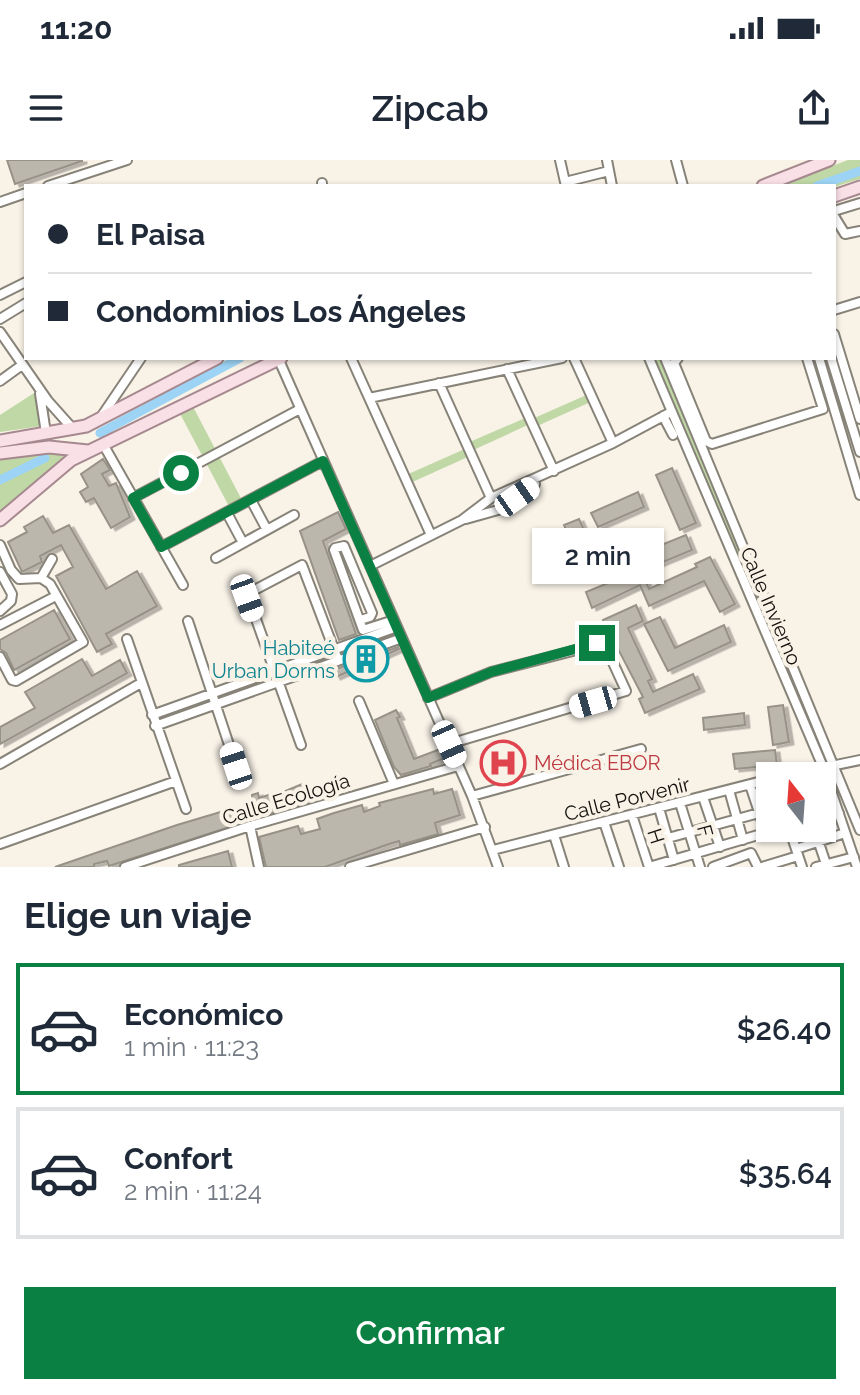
<!DOCTYPE html>
<html lang="es">
<head>
<meta charset="utf-8">
<style>
  :root { --surface:#fff; --page:#f2f2f3; --text:#1f2937; --muted:#747a83; --line:#e0e1e3; --accent:#0b8043 }
  body { margin:0; font-family:Raleway,sans-serif; background:var(--page); color:var(--text); height:100vh; display:flex; flex-direction:column; font-size:30px; white-space:nowrap }
  * { box-sizing:border-box; margin:0 }
  p { font-size:26px; color:var(--muted) }
  .icon { flex:none; width:44px; height:44px; fill:none; stroke:currentColor; stroke-width:2; stroke-linecap:round; stroke-linejoin:round }
  .map { position:relative; height:707px; overflow:hidden }
  .details { display:flex; flex-direction:column; background:var(--surface); flex:1 }
  .details>* { flex:none }
  .banner { position:absolute; left:24px; top:24px; width:812px; height:176px; border-radius:0px; box-shadow:0 2px 6px #0004; display:grid; align-content:center; height:176px; padding:0 24px; background:var(--surface) }
  .needle { width:52px; rotate:343deg }
  .controls { position:absolute; left:756px; top:602px; display:grid; gap:16px }
  .controls a { display:grid; place-items:center; width:80px; height:80px; border-radius:0px; background:var(--surface); box-shadow:0 2px 6px #0004; font-size:40px }
  .end { position:absolute; width:36px; height:36px; margin:-18px; border:10px solid #0b8043; background:#fff; box-shadow:0 0 0 4px #fff }
  .from { border-radius:50% }
  .bubble { position:absolute; height:56px; border-radius:0px; background:var(--surface); box-shadow:0 2px 6px #0004; font-size:26px; font-weight:600; line-height:56px; text-align:center }
  .car { position:absolute; width:24px; height:48px; margin:-24px -12px; border-radius:10px; box-shadow:0 0 6px 2px #0007; background:linear-gradient(#fff 24%,#345 0 40%,#fff 0 76%,#345 0 86%,#fff 0) }
  .banner b { display:flex; align-items:center; gap:28px; height:76px; font-size:30px }
  .banner b+b { border-top:2px solid var(--line) }
  .banner i { width:20px; height:20px; background:var(--text) }
  ul { padding:0; list-style:none }
  li { display:flex; align-items:center; gap:24px; height:132px; margin:0 16px 12px; padding:0 8px; border:4px solid var(--line); border-radius:0px }
  li div { flex:1 }
  li b { display:block; font-size:30px }
  li em { font-style:normal; font-weight:600 }
  li.active { border-color:var(--accent) }
  li>.icon { width:72px; height:72px; stroke-width:1.5 }
  h2 { padding:0 24px; font-size:36px; line-height:96px }
  .cta { display:flex; gap:16px; margin-top:auto; padding:16px 24px }
  .cta a { flex:1; height:92px; border-radius:0px; background:var(--accent); color:#fff; font-size:32px; font-weight:600; line-height:92px; text-align:center }
  .status { display:flex; justify-content:space-between; align-items:center; height:56px; padding:0 40px; background:var(--surface); direction:ltr }
  .status svg { height:22px; fill:currentColor }
  header { display:flex; justify-content:space-between; align-items:center; height:104px; padding:0 24px; background:var(--surface); font-size:36px; font-weight:600 }
  .map>svg:first-child { display:block }
  .green { fill:#bfd8a5 }
  .lines { fill:none; stroke-linecap:round; stroke-linejoin:round }
  .canal { stroke:#9dd4f5; stroke-width:9 }
  .building { fill:#bcb7ac; stroke:#979288; stroke-width:2; filter:url(#shadow) }
  .minor-casing { stroke:#888379; stroke-width:12 }
  .major-casing { stroke:#a6898f; stroke-width:15 }
  .minor { stroke:#fff; stroke-width:8 }
  .major { stroke:#f9dfe6; stroke-width:11 }
  .route { stroke:#0b8043; stroke-width:10 }
  .labels { text-anchor:middle; stroke-width:8; stroke-linejoin:round; paint-order:stroke }
  .street-label { font-size:20px; fill:#13110d; stroke:#f8f2e7 }
  .culture-label { font-size:20px; fill:#0d838f; stroke:#f8f2e7; text-anchor:end }
  .health-label { font-size:20px; fill:#be3a42; stroke:#f8f2e7; text-anchor:start }
</style>
</head>
<body>
<div class="status"><b>11:20</b><svg viewBox="0 0 49 12"><path d="M0 12V9h3v3zM5 12V6h3v6zM10 12V3h3v9zM15 12V0h3v12zM26 1h20v11H26zM47 4h2v5h-2z"/></svg></div>
<header><svg class="icon" aria-label="menu" viewBox="0 0 24 24"><path d="M4 6h16M4 12h16M4 18h16"/></svg>Zipcab<svg class="icon" aria-label="share" viewBox="0 0 24 24"><path d="M12 15V3M7 8l5-5 5 5M5 13v7h14v-7"/></svg></header>
<div class="map">
<svg width="860" height="707" viewBox="0 0 860 707">
  <defs>
    <filter id="shadow"><feDropShadow dx="4.5" dy="2.5" stdDeviation="0" flood-color="#0004"/></filter>
  </defs>
  <rect width="100%" height="100%" fill="#f8f2e7"/>
  <path class="green" d="M 848,0 L 860,0 L 860,19 L 834,27 L 780,26 Z
    M 653,198 L 666,198 L 809,552 L 804,555 Z
    M 34,233 L 42,266 L 0,272 L 0,255 Z
    M 591,233 L 595,240 L 535,267 L 532,263 L 469,292 L 470,296 L 408,324 L 404,316 L 467,288 L 465,284 L 530,256 L 532,259 Z
    M 190,241 L 244,344 L 231,350 L 177,248 Z
    M 46,292 L 73,294 L 37,321 L 0,355 L 0,296 Z"/>
  <g class="lines">
    <path class="canal" d="M 817,26 L 860,11
      M 100,273 L 240,198
      M 0,320 L 45,298"/>
  </g>
  <path class="building" d="M 7,0 L 82,0 L 82,1 L 15,24 Z
    M 103,299 L 110,310 L 102,314 L 109,326 L 116,323 L 130,357 L 111,368 L 94,338 L 86,342 L 80,332 L 88,327 L 81,314 Z
    M 672,308 L 696,363 L 680,370 L 656,315 Z
    M 638,332 L 644,347 L 598,367 L 591,353 Z
    M 338,352 L 346,369 L 323,381 L 356,474 L 339,480 L 300,371 Z
    M 43,356 L 53,373 L 69,365 L 106,429 L 137,411 L 157,446 L 106,474 L 112,484 L 97,492 L 56,416 L 73,407 L 61,385 L 40,396 L 42,402 L 22,412 L 8,382 L 27,372 L 24,367 Z
    M 579,359 L 588,379 L 573,386 L 564,365 Z
    M 633,371 L 639,386 L 595,405 L 589,390 Z
    M 686,375 L 692,390 L 641,411 L 649,429 L 697,407 L 695,404 L 710,397 L 735,444 L 720,452 L 704,421 L 649,446 L 640,425 L 592,448 L 586,432 L 625,416 L 621,408 L 643,399 L 641,393 Z
    M 636,445 L 643,461 L 628,468 L 652,519 L 648,521 L 653,532 L 693,514 L 700,529 L 645,553 L 639,539 L 643,537 L 603,460 Z
    M 54,450 L 70,479 L 14,510 L 6,493 L 0,489 L 0,480 Z
    M 660,457 L 675,488 L 724,465 L 731,482 L 668,511 L 644,464 Z
    M 398,487 L 399,489 L 336,517 L 333,510 Z
    M 82,499 L 92,516 L 120,500 L 127,513 L 0,584 L 0,567 L 35,548 L 25,532 Z
    M 783,545 L 789,582 L 773,585 L 768,547 Z
    M 396,550 L 400,557 L 397,558 L 414,599 L 443,588 L 447,597 L 430,604 L 431,606 L 401,615 L 394,607 L 375,560 Z
    M 744,553 L 745,565 L 704,570 L 703,558 Z
    M 775,590 L 777,605 L 735,609 L 733,594 Z
    M 302,624 L 308,641 L 304,643 L 109,706 L 107,701 L 94,704 L 94,707 L 55,707 L 177,665 L 234,648 L 235,650 L 247,647 L 247,644 L 253,641 L 252,635 L 258,633 L 259,638 L 275,633 L 276,635 Z
    M 433,629 L 434,634 L 452,629 L 460,655 L 435,663 L 438,674 L 400,685 L 399,681 L 389,684 L 325,707 L 266,707 L 259,677 L 298,666 L 301,674 L 320,669 L 317,659 L 334,653 L 362,645 L 364,652 L 380,646 L 379,643 Z
    M 228,691 L 232,707 L 179,707 L 179,705 Z"/>
  <g class="lines">
    <g class="minor-casing">
      <path id="minor" d="M 560,0 L 565,22 L 609,11
        M 607,0 L 612,26
        M 676,0 L 683,26
        M 322,23 L 322,26
        M 48,26 L 127,0
        M 0,42 L 26,33
        M 834,51 L 860,43
        M 834,56 L 845,74 L 860,71
        M 0,135 L 26,122
        M 834,150 L 860,142
        M 0,159 L 26,143
        M 0,172 L 48,241 L 73,269
        M 834,174 L 860,259
        M 278,198 L 472,636 L 498,707
        M 351,198 L 431,375
        M 574,198 L 613,283
        M 649,198 L 823,607 L 857,707
        M 665,198 L 860,670
        M 678,198 L 674,203 L 706,281 L 712,284 L 823,249 L 807,198
        M 819,198 L 860,335
        M 831,198 L 860,292
        M 507,209 L 554,311
        M 0,221 L 22,205
        M 439,223 L 491,338
        M 40,234 L 46,273
        M 369,238 L 562,198
        M 663,256 L 673,275
        M 101,257 L 141,198
        M 103,284 L 183,425
        M 133,338 L 300,249
        M 251,340 L 267,370
        M 227,353 L 243,383
        M 466,359 L 498,350 L 535,324
        M 0,385 L 11,410 L 19,419 L 41,418 L 50,424 L 83,482 L 16,521 L 12,520 L 0,497
        M 161,387 L 323,301
        M 216,398 L 294,355
        M 370,406 L 462,360 L 491,338 L 613,283 L 671,252
        M 0,412 L 12,434 L 11,441 L 0,451
        M 41,418 L 52,399
        M 360,460 L 370,457 L 372,453 L 344,386 L 335,388 L 334,390 L 363,470 L 394,460
        M 188,461 L 236,606
        M 0,465 L 56,436
        M 127,479 L 186,649
        M 428,538 L 491,512 L 604,483 L 626,531 L 449,584
        M 359,541 L 394,624
        M 152,555 L 397,467
        M 155,566 L 402,478
        M 301,585 L 247,434 L 302,405 L 338,500
        M 0,604 L 141,523
        M 783,616 L 860,600
        M 750,625 L 766,673
        M 729,630 L 743,680
        M 472,636 L 641,589
        M 703,637 L 720,687
        M 680,643 L 700,707
        M 659,648 L 674,700
        M 632,655 L 649,707
        M 822,659 L 839,653
        M 604,662 L 619,707
        M 250,666 L 259,707
        M 789,668 L 802,707
        M 814,668 L 827,707
        M 554,675 L 564,707
        M 668,678 L 770,650
        M 0,684 L 176,621
        M 796,689 L 845,673
        M 493,690 L 770,619
        M 125,707 L 250,666 L 458,606
        M 350,707 L 485,667
        M 649,707 L 782,668
        M 713,707 L 751,693 L 758,707
        M 762,707 L 798,696
        M 816,707 L 854,697"/>
    </g>
    <g class="major-casing">
      <path id="major" d="M 763,26 L 829,0
        M 834,36 L 860,27
        M 0,281 L 86,266 L 217,198
        M 0,293 L 49,287 L 88,291
        M 0,360 L 71,300 L 281,198"/>
    </g>
    <use href="#minor" class="minor"/>
    <use href="#major" class="major"/>
  </g>
  <g class="lines">
    <path class="route" d="M 181,313 L 133,338 L 161,387 L 323,301 L 428,538 L 491,512 L 597,483"/>
  </g>
  <defs>
    <g id="building-ring" transform="scale(2.3)"><circle r="9.5" fill="#f8f2e7" stroke="#0f9aa8" stroke-width="1.5"/><path d="M-4-6H4V6H1V3H-1V6H-4ZM-2.5-4.3h1.7v1.8h-1.7ZM.8-4.3h1.7v1.8H.8ZM-2.5-1h1.7V.8h-1.7ZM.8-1h1.7V.8H.8Z" fill="#0f9aa8"/></g>
    <g id="hospital-ring" transform="scale(2.3)"><circle r="9.5" fill="#f8f2e7" stroke="#e0444e" stroke-width="1.5"/><path d="M-5-5h3v3.5h4V-5h3V5h-3V1.5h-4V5h-3Z" fill="#e0444e"/></g>
  </defs>
  <g fill-rule="evenodd">
    <use href="#building-ring" x="366" y="499"/>
    <use href="#hospital-ring" x="503" y="603"/>
  </g>
  <g class="labels">
    <g class="street-label">
      <text transform="translate(771 446) rotate(67)" y="7">Calle Invierno</text>
      <text transform="translate(286 639) rotate(-17)" y="7">Calle Ecología</text>
      <text transform="translate(627 639) rotate(-14)" y="7">Calle Porvenir</text>
      <text transform="translate(705 671) rotate(75)" y="7">F</text>
      <text transform="translate(656 676) rotate(72)" y="7">H</text>
    </g>
    <g class="culture-label">
      <text x="335" y="495">Habiteé<tspan x="335" dy="23">Urban Dorms</tspan></text>
    </g>
    <g class="health-label">
      <text x="534" y="610">Médica EBOR</text>
    </g>
  </g>
</svg>
<div class="controls">
<a><svg class="needle" viewBox="-14 -14 28 28"><path d="M0-13l5 13h-10z" fill="#e53935"/><path d="M0 13l5-13h-10z" fill="#747a83"/></svg></a>
</div>
<i class="end from" style="left:181px;top:313px"></i>
<i class="end" style="left:597px;top:483px"></i>
<div class="bubble" style="left:532px;top:368px;width:132px">2 min</div>
<i class="car" style="left:517px;top:337px;rotate:55deg"></i>
<i class="car" style="left:247px;top:438px;rotate:160deg"></i>
<i class="car" style="left:593px;top:542px;rotate:254deg"></i>
<i class="car" style="left:449px;top:584px;rotate:156deg"></i>
<i class="car" style="left:236px;top:606px;rotate:342deg"></i>
<div class="banner">
<b><i class="from"></i>El Paisa</b>
<b><i></i>Condominios Los Ángeles</b>
</div>
</div>
<section class="details">
<h2>Elige un viaje</h2>
<ul>
<li class="active"><svg class="icon" aria-label="car" viewBox="0 0 24 24"><path d="M5 17H2v-5l4-1 3-4h7l3 4 3 1v5h-3M9 17h6M6 11h13"/><circle cx="7" cy="17" r="2"/><circle cx="17" cy="17" r="2"/></svg><div><b>Económico</b><p>1 min · 11:23</p></div><em>$26.40</em></li>
<li><svg class="icon" aria-label="car" viewBox="0 0 24 24"><path d="M5 17H2v-5l4-1 3-4h7l3 4 3 1v5h-3M9 17h6M6 11h13"/><circle cx="7" cy="17" r="2"/><circle cx="17" cy="17" r="2"/></svg><div><b>Confort</b><p>2 min · 11:24</p></div><em>$35.64</em></li>
</ul>
<div class="cta"><a>Confirmar</a></div>
</section>
</body>
</html>
